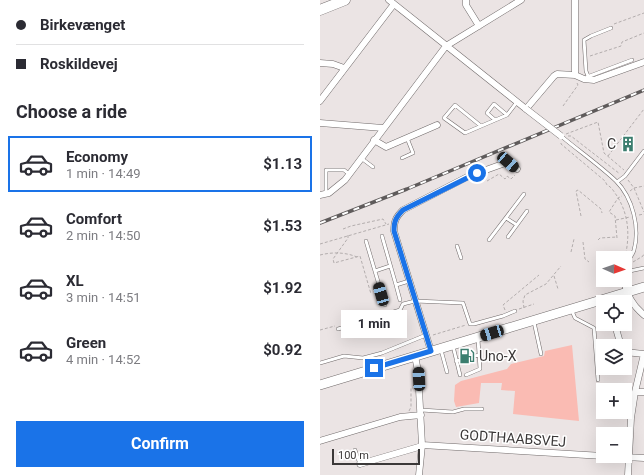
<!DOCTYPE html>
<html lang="en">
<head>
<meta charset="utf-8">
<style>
  :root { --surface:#fff; --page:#f2f2f3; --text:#2b2b33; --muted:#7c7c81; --line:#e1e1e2; --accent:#1a73e8 }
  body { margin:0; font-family:Roboto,sans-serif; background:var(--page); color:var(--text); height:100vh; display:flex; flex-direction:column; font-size:15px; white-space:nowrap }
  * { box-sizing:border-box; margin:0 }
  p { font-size:13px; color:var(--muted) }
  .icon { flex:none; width:22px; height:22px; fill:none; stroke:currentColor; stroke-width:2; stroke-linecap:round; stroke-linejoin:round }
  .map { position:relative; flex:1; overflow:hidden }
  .panel { display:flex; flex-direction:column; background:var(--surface); width:320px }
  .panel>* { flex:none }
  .top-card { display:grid; align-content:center; height:88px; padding:0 16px; background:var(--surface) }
  .needle { width:26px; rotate:92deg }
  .tools { position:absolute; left:276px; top:251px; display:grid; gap:8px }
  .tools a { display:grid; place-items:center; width:36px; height:36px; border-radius:0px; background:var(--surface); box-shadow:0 4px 16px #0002; font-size:20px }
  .scale { position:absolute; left:12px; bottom:10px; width:88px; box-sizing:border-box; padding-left:4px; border:2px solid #3b3838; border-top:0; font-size:11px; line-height:14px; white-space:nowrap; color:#3b3838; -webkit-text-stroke:3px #fff; paint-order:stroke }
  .end { position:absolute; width:18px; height:18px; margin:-9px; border:5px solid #1a73e8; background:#fff; box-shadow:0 0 0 2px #fff }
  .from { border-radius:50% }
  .bubble { position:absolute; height:28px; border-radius:0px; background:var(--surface); box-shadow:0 4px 16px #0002; font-size:13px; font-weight:700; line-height:28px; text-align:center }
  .car { position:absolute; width:12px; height:24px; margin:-12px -6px; border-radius:5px; box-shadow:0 0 3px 1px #0007; background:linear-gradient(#222 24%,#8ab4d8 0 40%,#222 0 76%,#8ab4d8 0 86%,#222 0) }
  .top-card b { display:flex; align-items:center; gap:14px; height:38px; font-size:15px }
  .top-card b+b { border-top:1px solid var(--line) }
  .top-card i { width:10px; height:10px; background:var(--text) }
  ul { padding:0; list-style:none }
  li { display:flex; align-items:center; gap:12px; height:56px; margin:0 8px 6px; padding:0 8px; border:2px solid transparent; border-radius:0px }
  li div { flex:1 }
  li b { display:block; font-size:15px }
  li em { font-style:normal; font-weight:700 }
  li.on { border-color:var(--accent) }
  li>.icon { width:36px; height:36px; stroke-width:1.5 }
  h2 { padding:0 16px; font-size:18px; line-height:48px }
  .action { display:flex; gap:8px; margin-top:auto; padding:8px 16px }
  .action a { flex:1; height:46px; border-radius:0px; background:var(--accent); color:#fff; font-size:16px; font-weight:700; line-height:46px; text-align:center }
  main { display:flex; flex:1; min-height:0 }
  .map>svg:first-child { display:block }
  .green { fill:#fabbb3 }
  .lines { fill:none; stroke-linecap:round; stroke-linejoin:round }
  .lane-casing { stroke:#706a6a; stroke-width:4 }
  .street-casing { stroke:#706a6a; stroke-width:7 }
  .secondary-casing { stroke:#706a6a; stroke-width:10 }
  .primary-casing { stroke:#706a6a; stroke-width:11 }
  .path { stroke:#b3adad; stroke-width:1; stroke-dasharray:3 2; stroke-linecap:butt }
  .lane { stroke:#fff; stroke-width:3 }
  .street { stroke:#fff; stroke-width:6 }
  .secondary { stroke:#fff; stroke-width:9 }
  .primary { stroke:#fff; stroke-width:10 }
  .rail-casing { stroke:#5f5b5b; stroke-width:3.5 }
  .rail { stroke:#fff; stroke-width:2; stroke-dasharray:6; stroke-linecap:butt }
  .street-bridge-casing { stroke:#706a6a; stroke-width:7; stroke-linecap:butt }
  .street-bridge { stroke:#fff; stroke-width:6 }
  .route { stroke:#1a73e8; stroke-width:5 }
  .labels { text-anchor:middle; stroke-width:3; stroke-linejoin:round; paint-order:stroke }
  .poi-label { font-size:14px; fill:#3b3838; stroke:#fff; text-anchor:end }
  .street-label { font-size:14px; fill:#3b3838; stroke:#fff }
</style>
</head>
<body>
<main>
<section class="panel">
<div class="top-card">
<b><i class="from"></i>Birkevænget</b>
<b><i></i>Roskildevej</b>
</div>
<h2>Choose a ride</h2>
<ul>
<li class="on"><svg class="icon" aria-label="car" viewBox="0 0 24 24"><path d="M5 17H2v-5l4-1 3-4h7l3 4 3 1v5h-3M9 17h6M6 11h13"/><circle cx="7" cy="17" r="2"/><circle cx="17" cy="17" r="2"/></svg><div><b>Economy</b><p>1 min · 14:49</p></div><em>$1.13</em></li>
<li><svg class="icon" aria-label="car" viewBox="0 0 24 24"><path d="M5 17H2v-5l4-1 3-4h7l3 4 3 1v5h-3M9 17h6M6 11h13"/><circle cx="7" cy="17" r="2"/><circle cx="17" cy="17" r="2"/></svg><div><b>Comfort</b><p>2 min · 14:50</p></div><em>$1.53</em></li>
<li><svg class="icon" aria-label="car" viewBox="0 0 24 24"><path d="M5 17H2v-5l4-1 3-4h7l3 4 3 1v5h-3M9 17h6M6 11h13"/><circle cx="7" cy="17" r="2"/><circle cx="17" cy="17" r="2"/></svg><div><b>XL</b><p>3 min · 14:51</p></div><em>$1.92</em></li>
<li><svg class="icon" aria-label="car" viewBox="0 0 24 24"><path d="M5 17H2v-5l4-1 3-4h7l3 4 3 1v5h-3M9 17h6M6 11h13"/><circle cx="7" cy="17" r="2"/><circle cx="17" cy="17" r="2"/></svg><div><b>Green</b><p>4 min · 14:52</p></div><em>$0.92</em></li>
</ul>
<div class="action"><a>Confirm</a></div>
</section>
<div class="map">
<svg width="324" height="475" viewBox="0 0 324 475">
  <rect width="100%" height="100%" fill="#ebe4e4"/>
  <path class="green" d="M 252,345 L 259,421 L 193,414 L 195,391 L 181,390 L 182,383 L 161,383 L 159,403 L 136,407 L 134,401 L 135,385 L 141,381 L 187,369 L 191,364 L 224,356 L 225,351 Z"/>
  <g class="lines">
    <g class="lane-casing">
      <path id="lane" d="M 268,76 L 266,71 L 264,40 L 271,36 L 291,28
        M 267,77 L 312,60
        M 175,120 L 167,113 L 174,104 L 187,115
        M 161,126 L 135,105 L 124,118 L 145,133 L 187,115 L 197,102
        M 241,136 C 259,151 279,165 296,181 C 313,198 320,228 314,250 C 313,255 307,261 305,266
        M 41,158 L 53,167
        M 82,158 L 93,153 L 87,138
        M 297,182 L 305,176 L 324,151
        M 6,193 L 6,170 L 24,170 L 29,174
        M 186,218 L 197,225
        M 62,236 L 76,285 L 89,281
        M 188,237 L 207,211
        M 169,240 L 204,194
        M 46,241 L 65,305
        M 137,246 L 141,258
        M 55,271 L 70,266
        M 305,272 L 324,268
        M 76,285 L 80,300
        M 252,311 L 255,318 L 274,328 L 278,380
        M 214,322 L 221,354
        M 18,329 L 80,310 L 83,304 L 95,301 L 143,303 L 150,324 L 154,324 L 183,316 L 195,311
        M 133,346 L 140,375
        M 121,350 L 127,372
        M 136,361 L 159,355
        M 0,363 L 24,356 L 43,358 L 62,353 L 106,335
        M 146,375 L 160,369 L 158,339
        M 101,410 L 133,412 L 144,409 L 162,409
        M 35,450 L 40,464"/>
    </g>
    <g class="street-casing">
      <path id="street" d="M 69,0 L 206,109 L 234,76 L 237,74 L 255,75 L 255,0
        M 146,0 L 146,5 L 159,26
        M 0,63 L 13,64 L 24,68
        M 255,75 L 264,79 L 274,80 L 324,62
        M 0,101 L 74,4
        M 0,123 L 63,128
        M 54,140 L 66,147 L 117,125
        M 0,195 L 9,193 L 25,180 L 126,46 L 201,0
        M 305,268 L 305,266
        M 304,280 C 307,295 312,305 324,315
        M 297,332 L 301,346
        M 111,351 L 74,231 C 74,221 76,217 83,210 L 149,176 L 188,162 L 197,169
        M 305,352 L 324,354
        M 95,356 L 98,371 L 102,445 L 99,475
        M 315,392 L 324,392
        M 0,441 L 80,417 L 101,415
        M 102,445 L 283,456
        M 288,456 L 324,458
        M 40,464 L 102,446
        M 308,475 L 311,418 L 315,392 L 324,354"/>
    </g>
    <g class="secondary-casing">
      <path id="secondary" d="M 0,385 L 324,287"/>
    </g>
    <g class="primary-casing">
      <path id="primary" d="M 0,10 L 25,0"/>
    </g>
    <path class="path" d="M 294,24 L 324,13
      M 270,56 L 301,46 L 302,42 L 324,33
      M 243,106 L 258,85 L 257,83
      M 246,134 L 278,122 L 284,153 L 304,170
      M 248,136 L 251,136 L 300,174
      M 241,143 L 241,144 L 285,181 L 287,185 C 292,187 294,192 297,196 C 309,215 310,236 305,257
      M 288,156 L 324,109
      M 308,180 L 314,188 L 324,212
      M 167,181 L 179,174 L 185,179 L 187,176 L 191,179 L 195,175
      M 310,191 L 314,188 L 324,186
      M 319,215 L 324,214
      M 261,216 L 256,191 L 258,190 L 281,209 L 282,213
      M 296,220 L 310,217
      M 23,229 L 31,226 L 63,219 L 66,224
      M 28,235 L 28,238 L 13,259 L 14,263 L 40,256 L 51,294
      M 297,238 L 295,216 L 289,212 L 298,198 L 302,196
      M 278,240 L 280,238 L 297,237
      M 263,242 L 265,259 L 269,262
      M 0,244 L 69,224
      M 251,252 L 254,239
      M 0,255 C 12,252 25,252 37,257
      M 313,262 L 323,256 L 324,253
      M 234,276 L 238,289
      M 204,308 L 203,301 L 205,295 L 226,284 L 241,266
      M 199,309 L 214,304
      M 185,310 L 183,305 L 219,275
      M 0,330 L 15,326
      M 113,335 L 146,325
      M 89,411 L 91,407 L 91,388 L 93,388"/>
    <use href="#lane" class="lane"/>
    <use href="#street" class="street"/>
    <use href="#secondary" class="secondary"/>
    <use href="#primary" class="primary"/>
    <g class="rail-casing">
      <path id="rail" d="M 0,223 L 87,189 L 324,90"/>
    </g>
    <use href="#rail" class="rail"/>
    <g class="street-bridge-casing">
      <path id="street-bridge" d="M 206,109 L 241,136"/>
    </g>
    <use href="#street-bridge" class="street-bridge"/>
  </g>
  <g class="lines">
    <path class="route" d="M 54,368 L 111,351 L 74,231 C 74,221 76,217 83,210 L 157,173"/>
  </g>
  <defs>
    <g id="building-bare" transform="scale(1.2)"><path d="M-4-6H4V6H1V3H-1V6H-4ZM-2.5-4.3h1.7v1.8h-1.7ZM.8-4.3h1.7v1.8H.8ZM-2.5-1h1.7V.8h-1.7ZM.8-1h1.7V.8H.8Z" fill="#3b7d6e" stroke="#fff" stroke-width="2.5" paint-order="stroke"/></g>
    <g id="fuel-bare" transform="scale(1.2)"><path d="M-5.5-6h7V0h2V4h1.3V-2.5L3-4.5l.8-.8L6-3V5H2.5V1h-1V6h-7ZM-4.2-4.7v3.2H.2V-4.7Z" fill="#3b7d6e" stroke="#fff" stroke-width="2.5" paint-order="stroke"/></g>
  </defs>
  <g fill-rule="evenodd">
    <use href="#building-bare" x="308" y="144"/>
    <use href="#fuel-bare" x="147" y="356"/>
  </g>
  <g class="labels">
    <g class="poi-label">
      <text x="296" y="149">C</text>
      <text x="159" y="361" text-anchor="start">Uno-X</text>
    </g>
    <g class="street-label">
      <text transform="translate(193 438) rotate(4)" y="5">GODTHAABSVEJ</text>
    </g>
  </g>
</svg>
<div class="tools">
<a><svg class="needle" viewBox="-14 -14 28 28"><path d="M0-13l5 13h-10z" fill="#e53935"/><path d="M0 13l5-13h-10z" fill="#7c7c81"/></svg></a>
<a><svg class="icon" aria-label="locate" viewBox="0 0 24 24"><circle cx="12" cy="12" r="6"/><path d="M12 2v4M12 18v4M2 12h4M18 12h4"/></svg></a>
<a><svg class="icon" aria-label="layers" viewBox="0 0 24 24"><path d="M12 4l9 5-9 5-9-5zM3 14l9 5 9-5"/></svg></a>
<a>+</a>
<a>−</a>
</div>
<div class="scale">100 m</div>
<i class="end from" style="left:157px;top:173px"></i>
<i class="end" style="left:54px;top:368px"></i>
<div class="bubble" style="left:21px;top:310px;width:66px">1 min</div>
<i class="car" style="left:188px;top:162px;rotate:131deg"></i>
<i class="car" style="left:61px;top:294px;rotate:344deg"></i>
<i class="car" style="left:172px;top:333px;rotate:253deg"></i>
<i class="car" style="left:99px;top:379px;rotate:357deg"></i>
</div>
</main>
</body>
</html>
